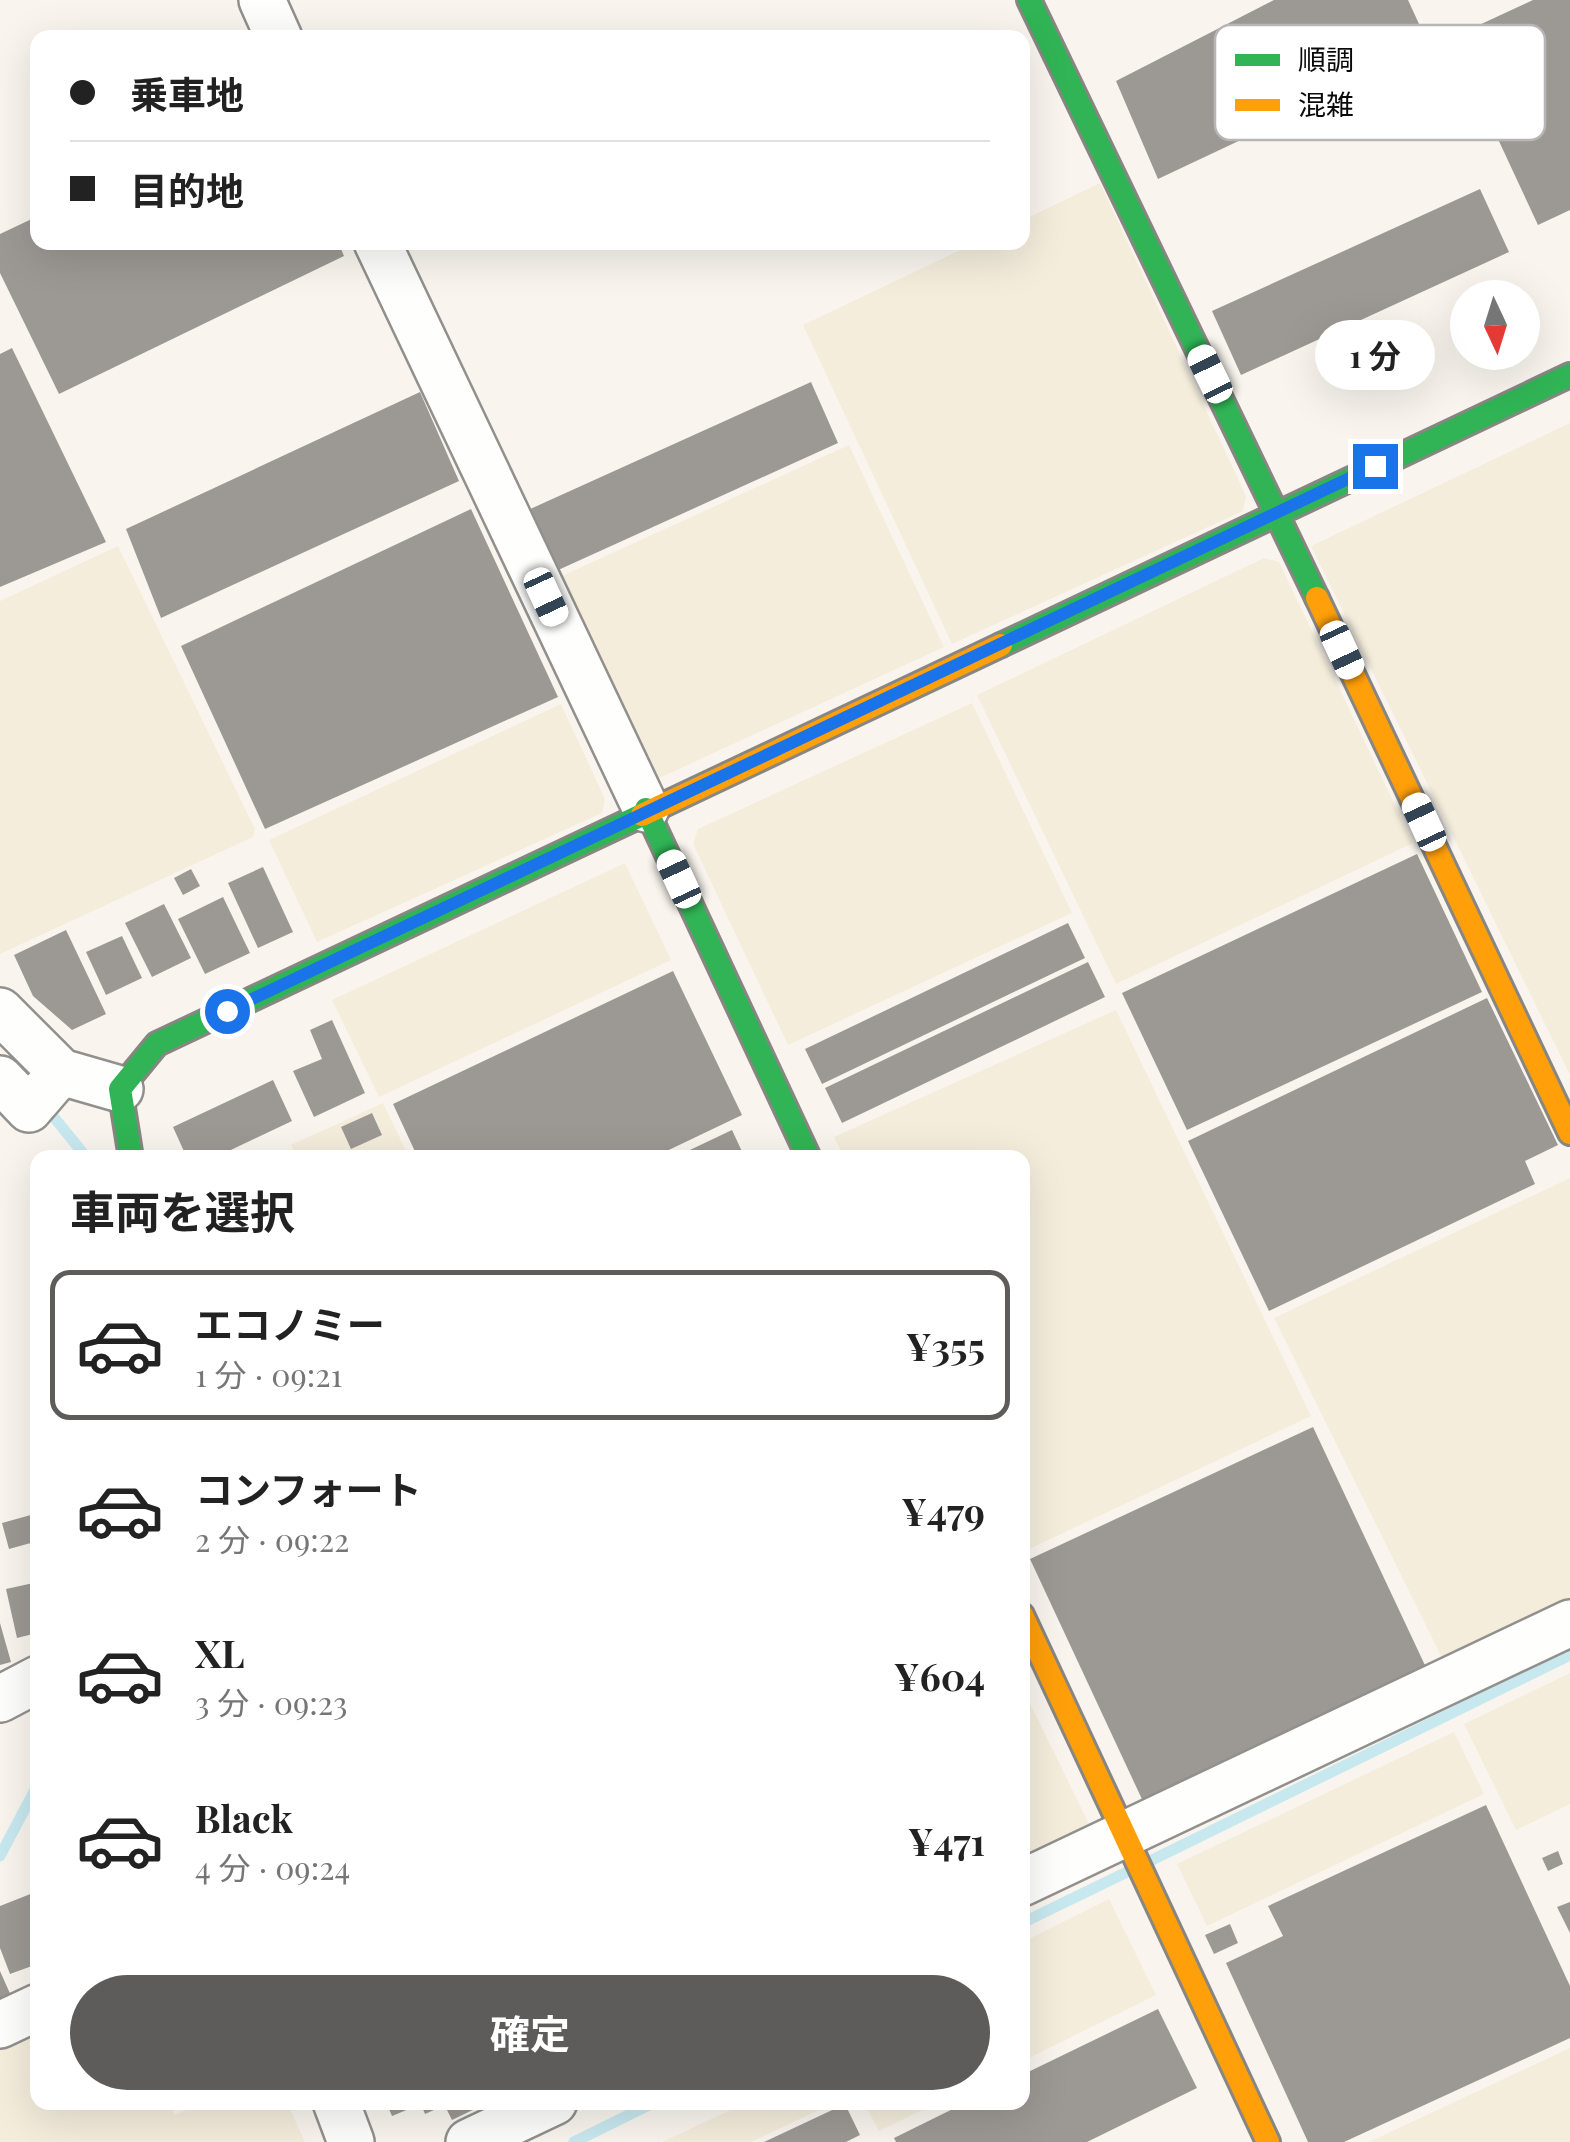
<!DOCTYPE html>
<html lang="ja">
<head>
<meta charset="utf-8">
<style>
  :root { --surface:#fff; --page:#f2f2f2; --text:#222; --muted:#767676; --line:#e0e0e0; --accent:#5e5c5a }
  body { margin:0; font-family:"Playfair Display","Noto Sans JP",serif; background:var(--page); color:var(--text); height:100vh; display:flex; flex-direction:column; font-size:38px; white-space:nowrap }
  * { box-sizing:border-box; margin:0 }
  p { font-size:32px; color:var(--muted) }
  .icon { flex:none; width:55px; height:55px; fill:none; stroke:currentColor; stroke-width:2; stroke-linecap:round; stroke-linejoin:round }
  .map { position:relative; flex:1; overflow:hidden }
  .side { position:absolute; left:30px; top:1150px; width:1000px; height:960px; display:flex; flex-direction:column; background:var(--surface); border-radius:20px; box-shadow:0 10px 40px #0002 }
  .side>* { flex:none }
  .banner { position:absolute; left:30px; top:30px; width:1000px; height:220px; border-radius:20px; box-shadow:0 10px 40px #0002; display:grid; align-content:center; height:220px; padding:0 40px; background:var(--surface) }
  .needle { width:65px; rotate:176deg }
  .buttons { position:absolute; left:1450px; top:280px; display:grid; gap:20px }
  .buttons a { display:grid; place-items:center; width:90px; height:90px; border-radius:50%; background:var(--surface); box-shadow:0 10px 40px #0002; font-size:50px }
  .end { position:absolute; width:45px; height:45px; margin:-22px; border:12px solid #1a73e8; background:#fff; box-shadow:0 0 0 5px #fff }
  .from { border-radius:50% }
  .bubble { position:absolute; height:70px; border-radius:35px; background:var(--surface); box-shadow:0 10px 40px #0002; font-size:32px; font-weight:700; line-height:70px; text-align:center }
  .car { position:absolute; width:30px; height:60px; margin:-30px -15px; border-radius:12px; box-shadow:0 0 8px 2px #0007; background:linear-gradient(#fff 24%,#345 0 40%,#fff 0 76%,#345 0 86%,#fff 0) }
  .banner b { display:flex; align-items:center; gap:35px; height:95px; font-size:38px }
  .banner b+b { border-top:2px solid var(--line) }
  .banner i { width:25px; height:25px; background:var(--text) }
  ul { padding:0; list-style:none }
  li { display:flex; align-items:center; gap:30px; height:150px; margin:0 20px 15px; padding:0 20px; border:5px solid transparent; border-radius:20px }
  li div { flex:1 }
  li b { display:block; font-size:38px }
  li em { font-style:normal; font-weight:700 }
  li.selected { border-color:var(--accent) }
  li>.icon { width:90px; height:90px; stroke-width:1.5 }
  h2 { padding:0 40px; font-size:45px; line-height:120px }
  .cta { display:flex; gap:20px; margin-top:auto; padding:20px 40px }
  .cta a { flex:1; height:115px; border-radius:60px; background:var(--accent); color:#fff; font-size:40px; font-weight:700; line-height:115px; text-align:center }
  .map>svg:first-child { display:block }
  .farmland { fill:#f4eddc }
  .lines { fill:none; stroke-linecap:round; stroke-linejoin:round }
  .stream { stroke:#c8e8ef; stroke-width:11 }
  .building { fill:#9c9894 }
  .street-casing { stroke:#92908d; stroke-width:50 }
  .fast-casing { stroke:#888683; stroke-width:28 }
  .slow-casing { stroke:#888683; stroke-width:28 }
  .street { stroke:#fefefc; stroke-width:45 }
  .fast { stroke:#30b455; stroke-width:22 }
  .slow { stroke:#ff9f0a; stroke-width:22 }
  .route { stroke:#1a73e8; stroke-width:12 }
  .key { fill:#fff; stroke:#b6b6b6; stroke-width:2.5 }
  .key-label { font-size:28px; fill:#0a0a0a }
</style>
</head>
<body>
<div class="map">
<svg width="1570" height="2142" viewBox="0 0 1570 2142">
  <rect width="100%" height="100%" fill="#f9f5ee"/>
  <path class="farmland" d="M 1100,183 L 1246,496 L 1243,511 L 952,644 L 803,325 L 975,243 L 1022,242 L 1023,220 Z
    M 1570,423 L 1570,1075 L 1311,546 Z
    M 849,445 L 944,647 L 655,780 L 551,581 Z
    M 118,546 L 255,829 L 253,837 L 0,954 L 0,601 Z
    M 1264,558 L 1279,562 L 1413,843 L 1116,984 L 977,695 Z
    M 972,703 L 1072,913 L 788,1045 L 693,844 L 698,829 Z
    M 561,704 L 605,799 L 602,813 L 317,942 L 269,840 Z
    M 625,863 L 671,960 L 379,1097 L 332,1000 Z
    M 1116,1010 L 1311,1416 L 1025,1551 L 1022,1158 L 844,1157 L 834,1137 Z
    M 383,1103 L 409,1157 L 297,1157 L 291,1145 Z
    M 1570,1178 L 1570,1610 L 1447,1668 L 1274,1318 Z
    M 1570,1673 L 1570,1804 L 1516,1830 L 1464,1724 Z
    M 1022,1687 L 1094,1834 L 1022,1868 Z
    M 1454,1732 L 1484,1794 L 1207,1926 L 1177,1864 Z
    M 1109,1899 L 1156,1995 L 1023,2061 L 1023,1942 Z
    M 37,2028 L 38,2102 L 169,2103 L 175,2115 L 201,2103 L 287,2103 L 305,2142 L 0,2142 L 0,2044 Z
    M 1570,2048 L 1570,2142 L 1369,2142 Z
    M 746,2103 L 834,2103 L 751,2142 L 662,2142 Z
    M 864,2103 L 937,2103 L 879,2131 Z"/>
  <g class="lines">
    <path class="stream" d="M 44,1105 L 87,1158
      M 0,1856 L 38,1784
      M 1152,1860 L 1570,1655
      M 1022,1923 L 1127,1872
      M 574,2142 L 655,2102"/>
  </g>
  <path class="building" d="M 1274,0 L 1408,0 L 1431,50 L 1158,179 L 1116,81 Z
    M 1533,0 L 1570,0 L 1570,210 L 1538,225 L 1451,38 Z
    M 1480,189 L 1509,252 L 1241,375 L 1212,311 Z
    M 38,216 L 38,242 L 338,242 L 344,256 L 59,394 L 0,273 L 0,234 Z
    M 12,348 L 106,542 L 0,587 L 0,354 Z
    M 811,382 L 838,443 L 556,571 L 528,510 Z
    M 420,392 L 459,481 L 161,618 L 126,529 Z
    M 471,509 L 558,697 L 265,829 L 181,646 Z
    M 1417,854 L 1482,992 L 1187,1130 L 1122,993 Z
    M 263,867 L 293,932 L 258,948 L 228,883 Z
    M 191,869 L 200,886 L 183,895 L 174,878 Z
    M 223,897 L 250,953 L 205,974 L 178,919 Z
    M 164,904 L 191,958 L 152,977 L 125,923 Z
    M 1068,923 L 1085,958 L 822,1084 L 805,1049 Z
    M 66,930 L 106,1014 L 72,1030 L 33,996 L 14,955 Z
    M 122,936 L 142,978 L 106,995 L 86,952 Z
    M 1088,962 L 1105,997 L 842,1123 L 825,1088 Z
    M 673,971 L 742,1115 L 652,1158 L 418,1158 L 393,1104 Z
    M 1487,998 L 1558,1145 L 1525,1161 L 1535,1184 L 1269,1311 L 1188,1141 Z
    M 332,1020 L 365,1093 L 314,1117 L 293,1071 L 322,1059 L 310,1030 Z
    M 273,1080 L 292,1121 L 214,1158 L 187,1158 L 173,1127 Z
    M 372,1113 L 382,1135 L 351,1149 L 341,1127 Z
    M 732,1130 L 745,1158 L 673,1158 Z
    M 1313,1427 L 1431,1678 L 1147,1810 L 1030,1559 Z
    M 38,1513 L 38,1541 L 9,1549 L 2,1523 Z
    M 38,1582 L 38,1640 L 33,1634 L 17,1638 L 6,1589 Z
    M 0,1623 L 11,1662 L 0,1665 Z
    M 1486,1805 L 1570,1986 L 1570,2038 L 1344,2142 L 1308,2142 L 1226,1963 L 1283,1936 L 1268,1906 Z
    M 1558,1851 L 1563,1864 L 1548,1871 L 1542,1858 Z
    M 38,1891 L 38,1979 L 37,1979 L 32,1966 L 10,1974 L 0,1948 L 0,1906 Z
    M 1570,1902 L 1570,1933 L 1557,1907 Z
    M 1230,1924 L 1238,1943 L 1214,1954 L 1205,1935 Z
    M 0,1971 L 12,1998 L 0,2004 Z
    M 1158,2009 L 1197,2088 L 1087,2142 L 896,2142 L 894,2138 L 967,2102 L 1022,2102 L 1022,2075 Z
    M 386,2102 L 452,2102 L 425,2114 L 421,2104 L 392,2116 Z
    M 462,2102 L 489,2102 L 452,2120 L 447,2110 Z
    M 845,2104 L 860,2135 L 846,2142 L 764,2142 Z"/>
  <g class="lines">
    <g class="street-casing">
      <path id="street" d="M 262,0 L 279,38
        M 377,242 L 646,809
        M 0,1011 L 61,1072 L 120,1089
        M 0,1079 L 29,1109 L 61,1072
        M 0,1699 L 38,1679
        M 1022,1883 L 1570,1623
        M 0,2025 L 38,2007
        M 336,2102 L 351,2142
        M 469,2142 L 554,2102"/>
    </g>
    <g class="fast-casing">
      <path id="fast" d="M 1029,0 L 1317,598
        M 1001,645 L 1570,375
        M 646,809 L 809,1158
        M 131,1158 L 120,1089 L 157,1044 L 642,815"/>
    </g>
    <g class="slow-casing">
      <path id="slow" d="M 1317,598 L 1570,1133
        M 642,815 L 1001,645
        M 1022,1615 L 1268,2142"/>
    </g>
    <use href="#street" class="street"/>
    <use href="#fast" class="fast"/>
    <use href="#slow" class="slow"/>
  </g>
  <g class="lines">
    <path class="route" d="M 227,1011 L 1375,466"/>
  </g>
  <rect x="1215" y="25" width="330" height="115" rx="15" class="key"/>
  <rect x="1235" y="54" width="45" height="12" fill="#30b455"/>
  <rect x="1235" y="99" width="45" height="12" fill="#ff9f0a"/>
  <g class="key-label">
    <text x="1298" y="70">順調</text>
    <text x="1298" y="115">混雑</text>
  </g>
</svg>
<div class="buttons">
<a><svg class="needle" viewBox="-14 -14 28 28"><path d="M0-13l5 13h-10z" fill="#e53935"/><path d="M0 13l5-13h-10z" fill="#767676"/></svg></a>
</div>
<i class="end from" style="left:227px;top:1011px"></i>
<i class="end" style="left:1375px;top:466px"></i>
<div class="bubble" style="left:1315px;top:320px;width:120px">1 分</div>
<i class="car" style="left:1210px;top:374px;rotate:334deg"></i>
<i class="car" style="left:546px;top:597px;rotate:155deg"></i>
<i class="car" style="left:1342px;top:650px;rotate:155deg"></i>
<i class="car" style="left:1424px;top:822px;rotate:335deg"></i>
<i class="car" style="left:679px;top:879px;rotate:335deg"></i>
<div class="banner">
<b><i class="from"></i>乗車地</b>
<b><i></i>目的地</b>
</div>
<section class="side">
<h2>車両を選択</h2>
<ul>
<li class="selected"><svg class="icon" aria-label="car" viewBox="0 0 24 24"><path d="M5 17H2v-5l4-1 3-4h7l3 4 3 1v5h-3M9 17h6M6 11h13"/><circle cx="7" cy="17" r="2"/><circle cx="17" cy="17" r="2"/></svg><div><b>エコノミー</b><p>1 分 · 09:21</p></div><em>¥355</em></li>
<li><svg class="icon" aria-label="car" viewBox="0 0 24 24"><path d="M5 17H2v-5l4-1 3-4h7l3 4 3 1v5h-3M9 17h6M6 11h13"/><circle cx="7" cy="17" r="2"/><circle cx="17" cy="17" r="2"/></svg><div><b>コンフォート</b><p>2 分 · 09:22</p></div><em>¥479</em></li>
<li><svg class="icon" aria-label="car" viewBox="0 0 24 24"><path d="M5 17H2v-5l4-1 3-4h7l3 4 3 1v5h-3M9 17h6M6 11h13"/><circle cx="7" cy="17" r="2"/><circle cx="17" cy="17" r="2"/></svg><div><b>XL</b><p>3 分 · 09:23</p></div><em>¥604</em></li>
<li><svg class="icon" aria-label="car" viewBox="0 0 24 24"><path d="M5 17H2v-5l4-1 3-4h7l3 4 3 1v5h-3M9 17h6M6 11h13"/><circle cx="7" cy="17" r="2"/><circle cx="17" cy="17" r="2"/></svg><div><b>Black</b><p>4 分 · 09:24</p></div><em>¥471</em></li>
</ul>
<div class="cta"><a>確定</a></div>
</section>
</div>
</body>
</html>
